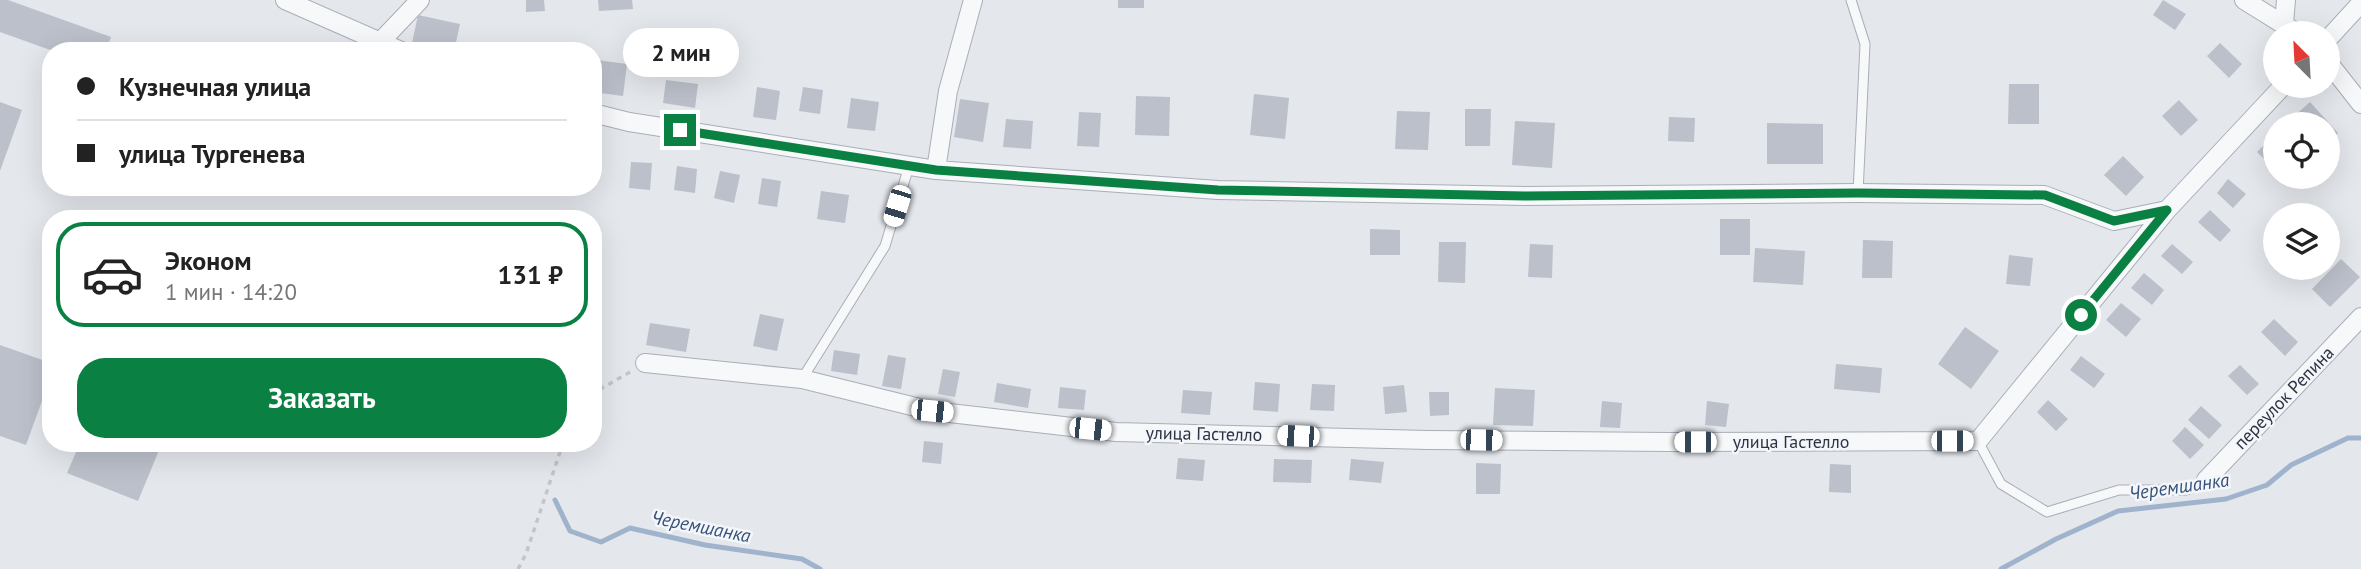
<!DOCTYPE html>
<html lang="ru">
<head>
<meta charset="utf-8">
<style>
  :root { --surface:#fff; --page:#f2f2f2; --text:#222; --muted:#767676; --line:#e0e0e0; --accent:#0b8043 }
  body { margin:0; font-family:"PT Sans",sans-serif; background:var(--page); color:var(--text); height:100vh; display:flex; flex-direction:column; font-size:26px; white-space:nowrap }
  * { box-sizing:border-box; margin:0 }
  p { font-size:23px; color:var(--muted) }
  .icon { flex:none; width:38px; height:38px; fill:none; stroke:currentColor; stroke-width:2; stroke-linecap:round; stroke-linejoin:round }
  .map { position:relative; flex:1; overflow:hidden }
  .details { position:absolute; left:42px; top:210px; width:560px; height:242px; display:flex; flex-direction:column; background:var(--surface); border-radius:28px; box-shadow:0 7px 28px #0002 }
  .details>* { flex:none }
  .hud { position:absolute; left:42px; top:42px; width:560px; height:154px; border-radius:28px; box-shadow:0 7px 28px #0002; display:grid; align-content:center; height:154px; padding:0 35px; background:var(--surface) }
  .needle { width:46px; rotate:336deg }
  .controls { position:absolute; left:2263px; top:21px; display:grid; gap:14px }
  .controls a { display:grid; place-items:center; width:77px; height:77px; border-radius:50%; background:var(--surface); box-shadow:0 7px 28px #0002; font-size:35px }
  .end { position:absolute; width:32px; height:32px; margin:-16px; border:9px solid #0b8043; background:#fff; box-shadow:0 0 0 4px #fff }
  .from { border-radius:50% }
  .bubble { position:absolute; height:49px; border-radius:24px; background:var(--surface); box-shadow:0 7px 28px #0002; font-size:23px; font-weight:600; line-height:49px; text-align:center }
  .car { position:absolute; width:21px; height:42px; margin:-21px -10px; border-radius:9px; box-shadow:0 0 5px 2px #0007; background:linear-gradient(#fff 24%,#345 0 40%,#fff 0 76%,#345 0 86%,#fff 0) }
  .hud b { display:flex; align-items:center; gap:24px; height:66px; font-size:26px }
  .hud b+b { border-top:2px solid var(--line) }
  .hud i { width:18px; height:18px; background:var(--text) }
  ul { padding:12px 0 0; list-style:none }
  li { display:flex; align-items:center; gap:21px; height:105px; margin:0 14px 10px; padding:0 21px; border:4px solid transparent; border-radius:28px }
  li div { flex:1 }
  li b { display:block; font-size:26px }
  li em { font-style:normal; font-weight:600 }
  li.active { border-color:var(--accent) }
  li>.icon { width:63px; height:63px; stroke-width:1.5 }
  .button { display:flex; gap:14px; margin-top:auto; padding:14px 35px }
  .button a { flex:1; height:80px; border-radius:28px; background:var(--accent); color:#fff; font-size:28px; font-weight:600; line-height:80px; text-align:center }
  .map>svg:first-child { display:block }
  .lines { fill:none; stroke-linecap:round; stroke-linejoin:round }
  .stream { stroke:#9fb4cc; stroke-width:5 }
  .building { fill:#bbc0ca }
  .service-casing { stroke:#a9aeb7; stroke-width:11 }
  .minor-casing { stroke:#a9aeb7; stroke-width:20 }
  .path { stroke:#c2c5cb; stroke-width:3.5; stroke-dasharray:5 5; stroke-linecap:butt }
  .service { stroke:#f7f8fa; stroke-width:9 }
  .minor { stroke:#f7f8fa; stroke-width:18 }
  .route { stroke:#0b8043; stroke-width:9 }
  .labels { text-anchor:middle; stroke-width:5; stroke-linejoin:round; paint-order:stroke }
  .street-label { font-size:18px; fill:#2b3445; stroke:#f4f6f9 }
  .water-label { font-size:19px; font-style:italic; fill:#34527a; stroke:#f4f6f9 }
</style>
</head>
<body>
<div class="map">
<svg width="2361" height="569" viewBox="0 0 2361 569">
  <rect width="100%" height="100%" fill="#e4e7ec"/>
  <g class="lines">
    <path class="stream" d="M 555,500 L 570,531 L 601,542 L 630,528 L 705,545 L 802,559 L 820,569
      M 2001,569 L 2056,539 L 2118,511 L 2226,499 L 2267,485 L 2291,465 L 2348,438 L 2361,438"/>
  </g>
  <path class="building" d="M 0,0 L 8,0 L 111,37 L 106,51 L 53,51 L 0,32 Z
    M 526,0 L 544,0 L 545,11 L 526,12 Z
    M 598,0 L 632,0 L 633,9 L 599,11 Z
    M 1118,0 L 1144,0 L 1144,8 L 1118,8 Z
    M 2163,0 L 2186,14 L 2175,30 L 2153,15 Z
    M 418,15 L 460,24 L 454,51 L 412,43 Z
    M 2220,43 L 2242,64 L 2229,78 L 2207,56 Z
    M 597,60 L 627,64 L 623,96 L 593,92 Z
    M 666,80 L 698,84 L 695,108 L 663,103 Z
    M 2009,84 L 2039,84 L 2039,124 L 2008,124 Z
    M 757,87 L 780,91 L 776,120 L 753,117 Z
    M 803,87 L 823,90 L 820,114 L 799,111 Z
    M 1254,94 L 1289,98 L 1285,139 L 1250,135 Z
    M 1136,96 L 1170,97 L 1169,136 L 1135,135 Z
    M 851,98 L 879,102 L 875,131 L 847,128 Z
    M 960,99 L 989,103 L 983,142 L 954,137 Z
    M 2179,100 L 2198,120 L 2181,136 L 2162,116 Z
    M 0,102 L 22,110 L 0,171 Z
    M 2310,102 L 2338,133 L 2328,144 L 2328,124 L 2298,124 L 2292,118 Z
    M 1465,109 L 1491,109 L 1490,146 L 1465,146 Z
    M 1397,111 L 1430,112 L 1428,150 L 1395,149 Z
    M 1079,112 L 1101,113 L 1099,147 L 1077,146 Z
    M 1669,117 L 1695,118 L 1694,142 L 1668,141 Z
    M 1006,119 L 1033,121 L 1031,149 L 1003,147 Z
    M 1515,121 L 1555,123 L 1552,168 L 1512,165 Z
    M 1767,123 L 1823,124 L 1823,164 L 1767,164 Z
    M 2275,134 L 2275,170 L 2257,152 Z
    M 2123,156 L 2144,177 L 2126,196 L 2104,175 Z
    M 593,157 L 601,158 L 598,183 L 593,182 Z
    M 631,162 L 652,163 L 650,190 L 629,188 Z
    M 677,166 L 697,169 L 695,193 L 674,190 Z
    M 720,171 L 740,175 L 734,203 L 714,198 Z
    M 762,178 L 781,181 L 777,207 L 758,204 Z
    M 2228,179 L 2246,194 L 2233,208 L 2217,193 Z
    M 821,191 L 849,195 L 845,223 L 817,219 Z
    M 2210,210 L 2231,230 L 2220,242 L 2198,222 Z
    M 1720,219 L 1750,219 L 1750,255 L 1720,255 Z
    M 1370,229 L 1400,230 L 1400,255 L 1370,255 Z
    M 1863,240 L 1893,241 L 1892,278 L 1862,278 Z
    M 1439,242 L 1466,242 L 1465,283 L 1438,282 Z
    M 1530,244 L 1553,245 L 1552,278 L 1528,277 Z
    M 2172,244 L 2193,262 L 2182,274 L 2161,256 Z
    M 1755,248 L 1805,251 L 1803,285 L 1753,282 Z
    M 2009,255 L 2033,258 L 2030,286 L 2006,284 Z
    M 2341,259 L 2360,277 L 2330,307 L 2312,289 Z
    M 2144,273 L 2164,290 L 2152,305 L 2131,288 Z
    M 2121,303 L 2141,319 L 2126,337 L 2106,320 Z
    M 760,314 L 784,319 L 777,351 L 753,346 Z
    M 2274,319 L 2298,342 L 2285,356 L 2261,332 Z
    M 650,323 L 690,329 L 686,352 L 646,345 Z
    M 1965,327 L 1999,351 L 1971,389 L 1938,364 Z
    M 0,345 L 51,363 L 51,376 L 26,445 L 0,436 Z
    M 834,350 L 860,354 L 857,375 L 831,371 Z
    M 888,355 L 906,358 L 901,389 L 882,386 Z
    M 2081,356 L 2105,374 L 2094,388 L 2070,370 Z
    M 1836,364 L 1882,368 L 1880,393 L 1834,389 Z
    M 2240,365 L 2259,384 L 2247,395 L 2228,376 Z
    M 943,369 L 960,372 L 955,397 L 938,394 Z
    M 1255,382 L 1280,384 L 1278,412 L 1253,410 Z
    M 997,383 L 1031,389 L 1028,408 L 994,402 Z
    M 1312,384 L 1335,385 L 1334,411 L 1310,410 Z
    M 1404,385 L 1407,412 L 1385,414 L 1383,387 Z
    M 1060,387 L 1086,390 L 1084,410 L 1058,408 Z
    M 1495,388 L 1535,390 L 1533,426 L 1493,425 Z
    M 1183,390 L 1212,392 L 1210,415 L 1181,413 Z
    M 1429,392 L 1449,392 L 1449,415 L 1430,416 Z
    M 2048,400 L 2068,419 L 2056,431 L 2037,412 Z
    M 1602,401 L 1622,403 L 1620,428 L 1600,427 Z
    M 1707,401 L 1729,404 L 1726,427 L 1705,425 Z
    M 2201,406 L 2222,425 L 2209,439 L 2188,420 Z
    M 2185,427 L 2204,445 L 2190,459 L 2172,441 Z
    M 924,441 L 943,443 L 941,464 L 922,462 Z
    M 80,443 L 162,443 L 138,501 L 67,473 Z
    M 1178,458 L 1205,460 L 1203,481 L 1176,479 Z
    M 1274,459 L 1312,460 L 1311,483 L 1273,482 Z
    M 1351,459 L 1384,462 L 1381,483 L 1349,480 Z
    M 1476,463 L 1501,464 L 1500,494 L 1476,494 Z
    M 1830,464 L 1851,465 L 1851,493 L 1829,492 Z"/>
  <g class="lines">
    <g class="service-casing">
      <path id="service" d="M 1851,0 L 1865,44 L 1858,193
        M 802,379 L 885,246 L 909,166
        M 1978,441 L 2001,484 L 2047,512 L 2119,490 L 2187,490 L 2206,480"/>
    </g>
    <g class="minor-casing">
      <path id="minor" d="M 285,0 L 401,51
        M 2244,0 L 2297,33
        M 2284,24 L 2286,0
        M 2328,39 L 2361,3
        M 381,41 L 420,0
        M 2328,62 L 2361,104
        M 593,113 L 629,122 L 936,170 L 1218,190 L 1525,196 L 1858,193 L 2044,195 L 2114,221 L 2167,210
        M 936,170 L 948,91 L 973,0
        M 645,363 L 802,379 L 932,411 L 1116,432 L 1428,440 L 1669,442 L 1978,441 L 2167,210 L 2283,86
        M 2206,480 L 2361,317"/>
    </g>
    <path class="path" d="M 593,397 L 602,388 L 632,371
      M 518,569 L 526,554 L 563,443"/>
    <use href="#service" class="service"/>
    <use href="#minor" class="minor"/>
  </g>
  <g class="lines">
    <path class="route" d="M 680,130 L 936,170 L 1218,190 L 1525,196 L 1858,193 L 2045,195 L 2114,221 L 2167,210 L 2081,315"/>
  </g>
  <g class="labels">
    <g class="street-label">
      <text transform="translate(2284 398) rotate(-46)" y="6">переулок Репина</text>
      <text transform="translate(1204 434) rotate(1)" y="6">улица Гастелло</text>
      <text x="1791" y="448">улица Гастелло</text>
    </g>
    <g class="water-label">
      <text transform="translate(2179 486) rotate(-8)" y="7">Черемшанка</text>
      <text transform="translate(701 526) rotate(11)" y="7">Черемшанка</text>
    </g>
  </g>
</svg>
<div class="controls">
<a><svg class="needle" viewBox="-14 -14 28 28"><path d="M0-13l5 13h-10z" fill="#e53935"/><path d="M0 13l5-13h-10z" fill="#767676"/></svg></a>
<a><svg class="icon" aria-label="locate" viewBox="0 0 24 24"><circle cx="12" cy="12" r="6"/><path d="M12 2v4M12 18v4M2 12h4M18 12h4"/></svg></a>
<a><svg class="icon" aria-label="layers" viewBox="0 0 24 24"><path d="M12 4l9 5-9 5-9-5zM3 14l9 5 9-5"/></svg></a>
</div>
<i class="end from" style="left:2081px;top:315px"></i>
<i class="end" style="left:680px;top:130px"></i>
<div class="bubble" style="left:623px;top:28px;width:116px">2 мин</div>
<i class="car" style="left:897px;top:206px;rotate:197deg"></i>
<i class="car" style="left:932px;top:411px;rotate:96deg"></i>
<i class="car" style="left:1090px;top:429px;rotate:96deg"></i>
<i class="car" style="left:1298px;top:436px;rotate:272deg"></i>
<i class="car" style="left:1481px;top:440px;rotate:91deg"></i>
<i class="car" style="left:1952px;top:441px;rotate:90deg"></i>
<i class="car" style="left:1695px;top:442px;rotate:270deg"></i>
<div class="hud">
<b><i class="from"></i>Кузнечная улица</b>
<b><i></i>улица Тургенева</b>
</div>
<section class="details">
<ul>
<li class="active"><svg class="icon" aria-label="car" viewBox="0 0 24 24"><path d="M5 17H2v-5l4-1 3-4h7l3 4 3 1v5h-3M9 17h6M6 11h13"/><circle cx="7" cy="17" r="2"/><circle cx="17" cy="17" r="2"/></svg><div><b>Эконом</b><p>1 мин · 14:20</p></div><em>131 ₽</em></li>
</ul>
<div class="button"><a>Заказать</a></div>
</section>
</div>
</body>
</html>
